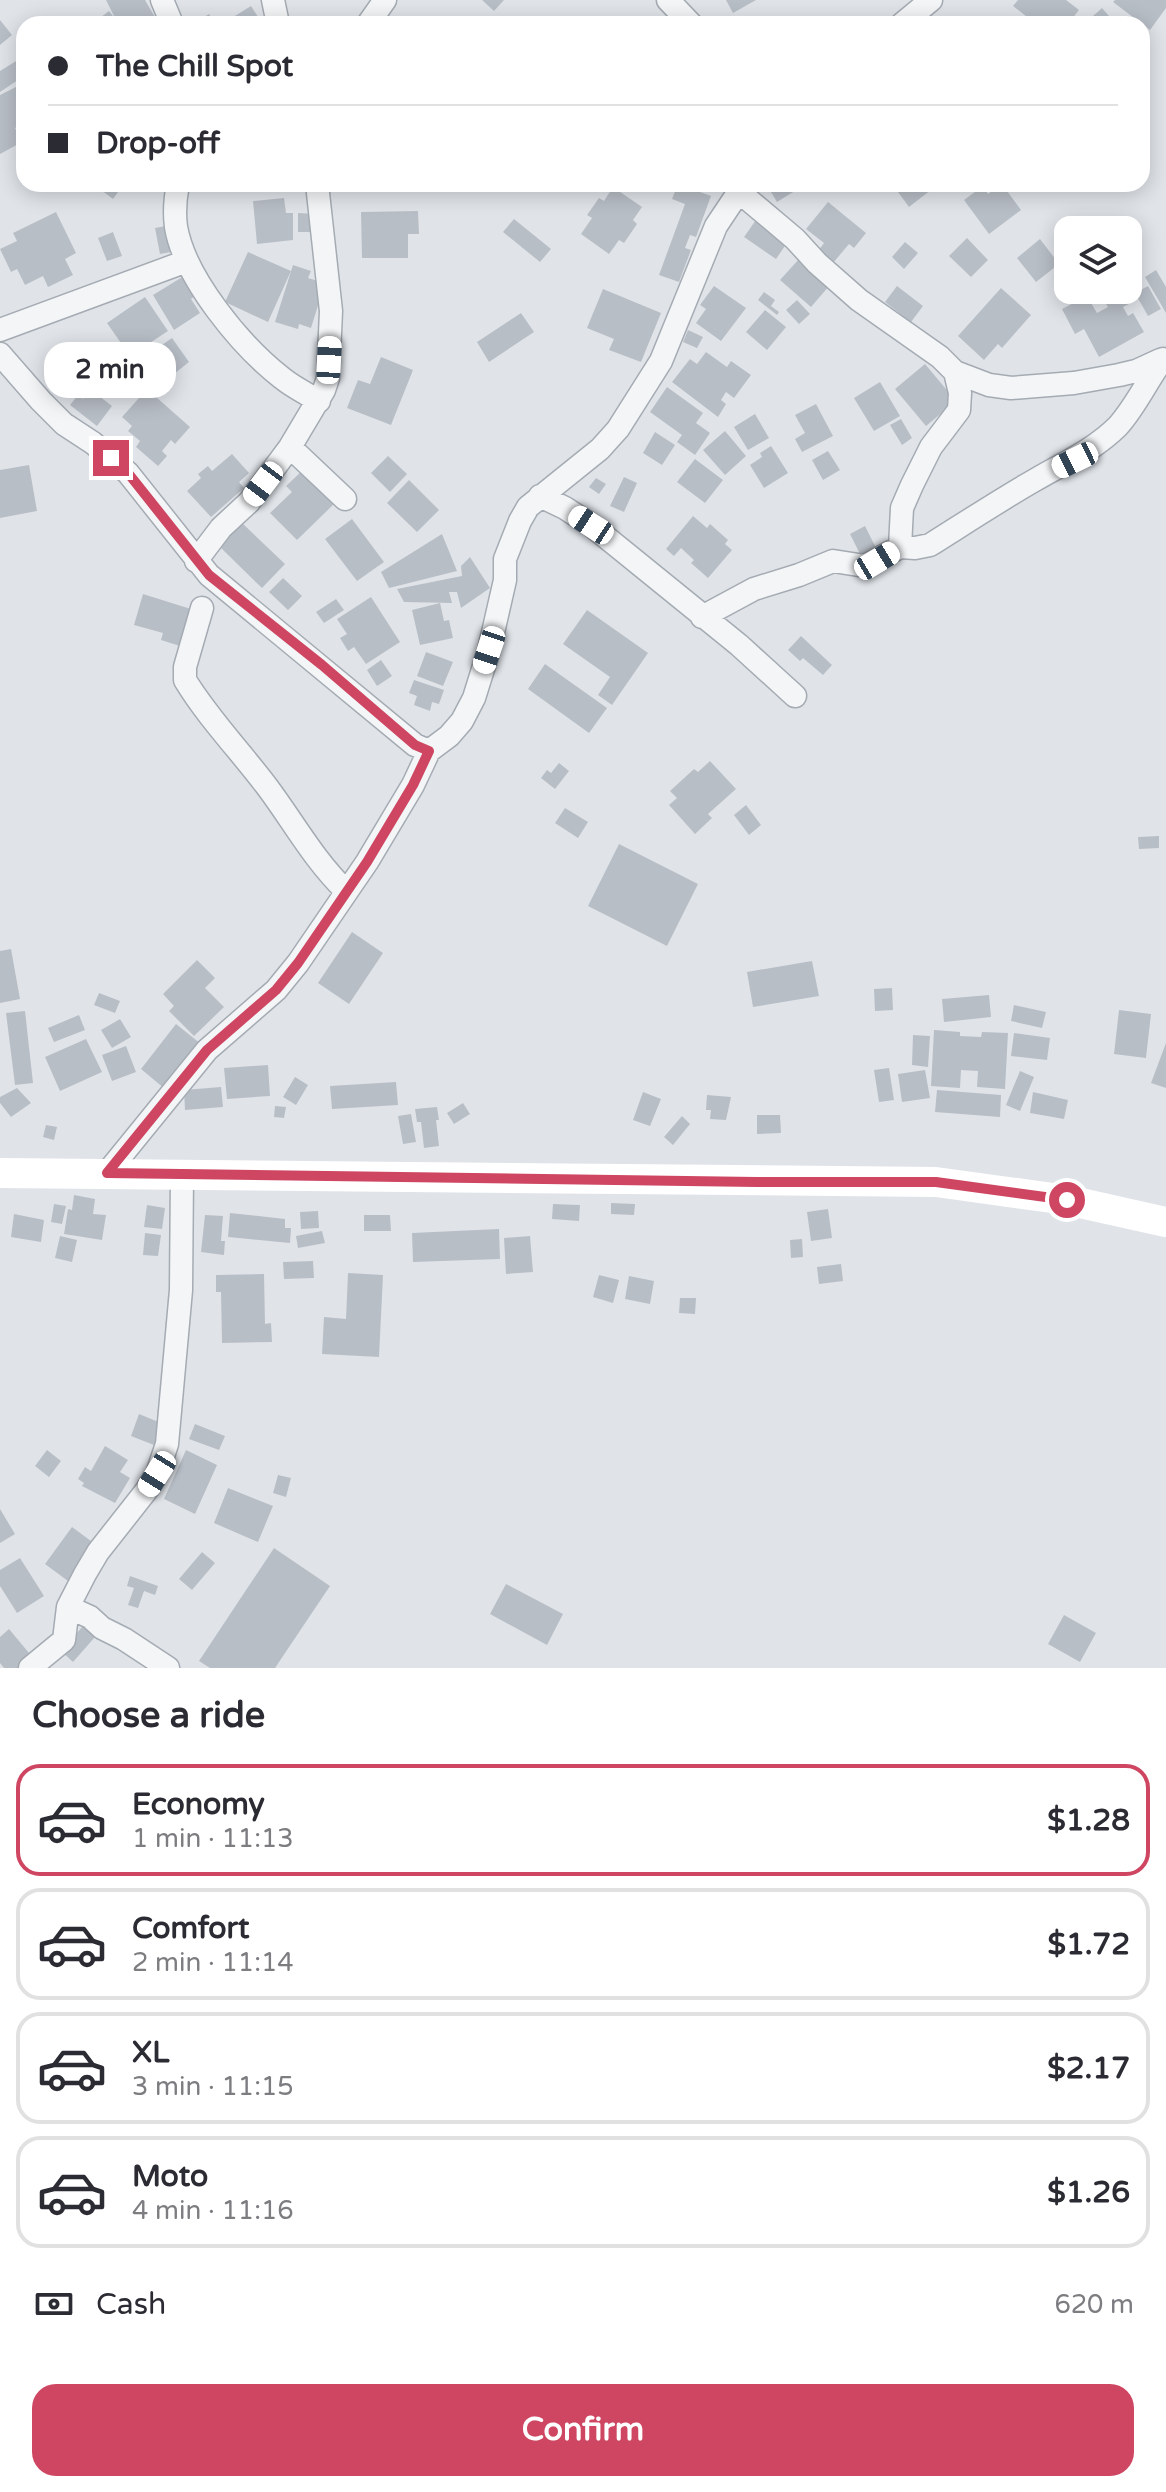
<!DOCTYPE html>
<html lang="en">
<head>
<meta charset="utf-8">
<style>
  :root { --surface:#fff; --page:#f7f7f7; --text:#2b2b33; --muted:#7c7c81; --line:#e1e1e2; --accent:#ce4662 }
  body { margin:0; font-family:"Varela Round",sans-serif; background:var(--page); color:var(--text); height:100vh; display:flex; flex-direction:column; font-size:30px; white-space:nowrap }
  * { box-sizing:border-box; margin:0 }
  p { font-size:26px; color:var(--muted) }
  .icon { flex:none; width:44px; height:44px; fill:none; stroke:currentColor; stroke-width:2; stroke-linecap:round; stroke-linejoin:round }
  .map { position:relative; height:1668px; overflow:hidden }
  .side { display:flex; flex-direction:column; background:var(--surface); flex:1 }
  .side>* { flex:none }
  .banner { position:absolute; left:16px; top:16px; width:1134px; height:176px; border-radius:24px; box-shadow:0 4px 20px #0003; display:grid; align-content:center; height:176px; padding:0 32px; background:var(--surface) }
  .buttons { position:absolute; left:1054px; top:216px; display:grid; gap:16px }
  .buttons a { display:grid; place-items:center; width:88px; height:88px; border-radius:16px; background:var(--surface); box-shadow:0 4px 20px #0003; font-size:40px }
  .end { position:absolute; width:36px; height:36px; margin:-18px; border:10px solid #ce4662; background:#fff; box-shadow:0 0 0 4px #fff }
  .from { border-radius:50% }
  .bubble { position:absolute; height:56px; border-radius:24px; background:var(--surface); box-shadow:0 4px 20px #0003; font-size:26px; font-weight:700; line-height:56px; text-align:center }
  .car { position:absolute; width:24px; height:48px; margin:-24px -12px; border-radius:10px; box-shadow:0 0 6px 2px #0007; background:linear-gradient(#fff 24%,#345 0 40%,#fff 0 76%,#345 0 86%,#fff 0) }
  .banner b { display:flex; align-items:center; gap:28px; height:76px; font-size:30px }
  .banner b+b { border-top:2px solid var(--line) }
  .banner i { width:20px; height:20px; background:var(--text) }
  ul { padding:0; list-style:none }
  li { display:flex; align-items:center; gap:24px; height:112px; margin:0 16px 12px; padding:0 16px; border:4px solid var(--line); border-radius:24px }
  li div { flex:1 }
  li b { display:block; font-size:30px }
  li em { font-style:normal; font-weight:700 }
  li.selected { border-color:var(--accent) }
  li>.icon { width:72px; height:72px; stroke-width:1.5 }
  h2 { padding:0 32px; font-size:36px; line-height:96px }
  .pay { display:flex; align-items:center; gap:20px; height:88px; padding:0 32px; font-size:30px }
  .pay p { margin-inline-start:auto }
  .action { display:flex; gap:16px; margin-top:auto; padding:16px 32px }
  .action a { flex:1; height:92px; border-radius:24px; background:var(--accent); color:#fff; font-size:32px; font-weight:700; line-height:92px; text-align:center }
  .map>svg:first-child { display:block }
  .building { fill:#b8bec6 }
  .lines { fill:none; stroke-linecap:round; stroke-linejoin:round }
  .street-casing { stroke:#a5abb3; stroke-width:25 }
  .street { stroke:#f3f5f7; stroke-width:22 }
  .secondary { stroke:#fff; stroke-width:30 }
  .route { stroke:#ce4662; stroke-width:10 }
</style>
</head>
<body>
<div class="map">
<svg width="1166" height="1668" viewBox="0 0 1166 1668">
  <rect width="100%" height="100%" fill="#e0e4e9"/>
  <path class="building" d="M 106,0 L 145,0 L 156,19 L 146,24 L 92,24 L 109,11 L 116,20 Z
    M 482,0 L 504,0 L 494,11 Z
    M 726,0 L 756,0 L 733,13 Z
    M 1018,0 L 1066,0 L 1079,10 L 1068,24 L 1036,24 L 1013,6 Z
    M 1115,0 L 1166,0 L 1166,8 L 1150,30 L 1113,2 Z
    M 251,6 L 260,20 L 254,24 L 222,24 Z
    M 1102,8 L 1116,24 L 1084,24 Z
    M 209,14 L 215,24 L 193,24 Z
    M 0,20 L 12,35 L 0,45 Z
    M 21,58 L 24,63 L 24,76 L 0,92 L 0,71 Z
    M 16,87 L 24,103 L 24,123 L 15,128 L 22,142 L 0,154 L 0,95 Z
    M 93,184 L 124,184 L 113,199 Z
    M 678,184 L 711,196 L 696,237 L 690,235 L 685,248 L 691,250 L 679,282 L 659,275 L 685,204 L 672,199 Z
    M 773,184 L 806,184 L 777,202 L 768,187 Z
    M 908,184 L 934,184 L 936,186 L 909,207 L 898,192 Z
    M 1002,184 L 1021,210 L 989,234 L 964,200 L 983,186 L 988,194 Z
    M 613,187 L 642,207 L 633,220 L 637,224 L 624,243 L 619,240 L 609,254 L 581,234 L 592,218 L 587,215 L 599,198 L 604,201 Z
    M 284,198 L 286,213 L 293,213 L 293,240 L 257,244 L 253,201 Z
    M 828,202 L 866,233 L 854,248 L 849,244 L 833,263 L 818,251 L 824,243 L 806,229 Z
    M 418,211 L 419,234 L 408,234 L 408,258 L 362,258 L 361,212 Z
    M 56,212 L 76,253 L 65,259 L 73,275 L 48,287 L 43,276 L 25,285 L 17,269 L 11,272 L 0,249 L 17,241 L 13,233 Z
    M 298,213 L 315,214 L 315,232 L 298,232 Z
    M 758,217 L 789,240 L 776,259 L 744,237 Z
    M 514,219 L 551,249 L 540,262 L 503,232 Z
    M 171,225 L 177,251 L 160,254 L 155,228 Z
    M 113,232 L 122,256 L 107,261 L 98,238 Z
    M 967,238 L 988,260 L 971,277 L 949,256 Z
    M 1040,239 L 1059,264 L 1036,282 L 1017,258 Z
    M 905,242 L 918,253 L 904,269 L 892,257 Z
    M 248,252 L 291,271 L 268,322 L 225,302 Z
    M 799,259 L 830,285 L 811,307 L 780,280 Z
    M 293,265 L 311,271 L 308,278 L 325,283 L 311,328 L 299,324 L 298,329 L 275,322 Z
    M 1156,270 L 1166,287 L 1166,313 L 1145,277 Z
    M 184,276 L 196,295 L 191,299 L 200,313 L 174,330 L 153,295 Z
    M 714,286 L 746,308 L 721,341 L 696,323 L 706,309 L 700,305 Z
    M 897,286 L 923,306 L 911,322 L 885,302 Z
    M 1148,286 L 1161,309 L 1148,316 L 1135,293 Z
    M 1001,288 L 1031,315 L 1002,348 L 998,344 L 984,360 L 958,336 Z
    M 603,289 L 661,313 L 641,362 L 609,350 L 614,339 L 587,328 Z
    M 1107,290 L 1121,290 L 1129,304 L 1123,307 L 1128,316 L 1133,313 L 1144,332 L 1099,357 L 1084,329 L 1075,334 L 1062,309 L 1087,296 L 1097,313 L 1108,307 L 1100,294 Z
    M 764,292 L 775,300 L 771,306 L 779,312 L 777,315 L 758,300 Z
    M 145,297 L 168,331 L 130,356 L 107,323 Z
    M 797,300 L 810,314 L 799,324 L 786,310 Z
    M 765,310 L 786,327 L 767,350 L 746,332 Z
    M 521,313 L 534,332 L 489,362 L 477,342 Z
    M 688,330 L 703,337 L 697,348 L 683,342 Z
    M 172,338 L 189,362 L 155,389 L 136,363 Z
    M 706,352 L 727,367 L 731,361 L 751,375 L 734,398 L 726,392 L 721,400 L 726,404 L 718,417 L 672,382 L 690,359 L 697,364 Z
    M 381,357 L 413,370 L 391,425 L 347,408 L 358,380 L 370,384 Z
    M 62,358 L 81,375 L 66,390 L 46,375 Z
    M 925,364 L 956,401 L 926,426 L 895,389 Z
    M 880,382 L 900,416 L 874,431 L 854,398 Z
    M 667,387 L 703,413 L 696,423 L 710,433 L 695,455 L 677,442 L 682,435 L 650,412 Z
    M 90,389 L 112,406 L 97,426 L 70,405 L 78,395 L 83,399 Z
    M 147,389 L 190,427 L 175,444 L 171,440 L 162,451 L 167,456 L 158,466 L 136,447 L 140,441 L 128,431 L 132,426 L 122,417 Z
    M 816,404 L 833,436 L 802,452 L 795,439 L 805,433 L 795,415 Z
    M 755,414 L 769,438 L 748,450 L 734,427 Z
    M 901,419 L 912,438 L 902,445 L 890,425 Z
    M 725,431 L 746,456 L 725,475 L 703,450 Z
    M 655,432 L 675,445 L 662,465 L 643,453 Z
    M 771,446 L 788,473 L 764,488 L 750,465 L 762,457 L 760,453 Z
    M 828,451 L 840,470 L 823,480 L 812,460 Z
    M 232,454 L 249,473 L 239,482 L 244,488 L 211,517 L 187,491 L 201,478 L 198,474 L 208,466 L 212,471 Z
    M 388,456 L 407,474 L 390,492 L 371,473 Z
    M 695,459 L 723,480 L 705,503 L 677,482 Z
    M 29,465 L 37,511 L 0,518 L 0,470 Z
    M 303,470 L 335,503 L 297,540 L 270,513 L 292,492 L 286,486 Z
    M 624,477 L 637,483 L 624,512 L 610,506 Z
    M 596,478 L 606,484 L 599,494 L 589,487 Z
    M 409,480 L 439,510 L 417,532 L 387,503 Z
    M 693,516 L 707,528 L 710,524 L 728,540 L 725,544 L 732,550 L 708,578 L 691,563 L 694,560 L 681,548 L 674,556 L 666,549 Z
    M 352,519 L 384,562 L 357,581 L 325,539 Z
    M 242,523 L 285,564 L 262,588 L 220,547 Z
    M 865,526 L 878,552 L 863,560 L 850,534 Z
    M 442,534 L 457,571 L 389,588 L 381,572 Z
    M 470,557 L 490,588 L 461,608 L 457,592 L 449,592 L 452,603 L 404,602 L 397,589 L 462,576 L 461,566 Z
    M 283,578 L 302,596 L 288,610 L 269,592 Z
    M 143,594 L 194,610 L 183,647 L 161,640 L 163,633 L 134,625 Z
    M 371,597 L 400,642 L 366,664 L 354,647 L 348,651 L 340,638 L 347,634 L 337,619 Z
    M 336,599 L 344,610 L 324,623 L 316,612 Z
    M 440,603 L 444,621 L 449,620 L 453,638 L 420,645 L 412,610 Z
    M 587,610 L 648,653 L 612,705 L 598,695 L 610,677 L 563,644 Z
    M 801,636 L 832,665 L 823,675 L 803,658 L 800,661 L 788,650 Z
    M 426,652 L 453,662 L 443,686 L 417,676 Z
    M 381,660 L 392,676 L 377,686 L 367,670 Z
    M 545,664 L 607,708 L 589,733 L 528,689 Z
    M 414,680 L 444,690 L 439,704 L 432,702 L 430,711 L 414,705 L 417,696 L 409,693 Z
    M 710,761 L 736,789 L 708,814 L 712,818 L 695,834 L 669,805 L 677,798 L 670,791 L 694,769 L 698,772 Z
    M 559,763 L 569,771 L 555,789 L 541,778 L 547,770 L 551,773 Z
    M 746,805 L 761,825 L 749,835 L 734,815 Z
    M 565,808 L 588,822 L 578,838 L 555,823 Z
    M 1159,836 L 1159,848 L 1139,849 L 1138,837 Z
    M 619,844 L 698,884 L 667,946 L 588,906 Z
    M 352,932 L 383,953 L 349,1004 L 318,983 Z
    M 11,949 L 20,999 L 0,1003 L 0,951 Z
    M 197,960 L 215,978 L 205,988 L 224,1007 L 194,1036 L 169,1011 L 174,1006 L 163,994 Z
    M 812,961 L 819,996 L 753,1007 L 747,972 Z
    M 892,988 L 893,1010 L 875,1011 L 874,989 Z
    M 99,993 L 120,1001 L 115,1013 L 94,1005 Z
    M 989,995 L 991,1017 L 944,1022 L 942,999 Z
    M 1014,1005 L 1046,1012 L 1042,1028 L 1011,1021 Z
    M 1119,1010 L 1151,1014 L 1146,1058 L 1114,1054 Z
    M 25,1011 L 33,1083 L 15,1085 L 6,1013 Z
    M 79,1015 L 85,1030 L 54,1042 L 48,1028 Z
    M 120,1019 L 131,1037 L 112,1048 L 101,1030 Z
    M 176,1024 L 201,1044 L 165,1089 L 141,1069 Z
    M 934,1030 L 960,1032 L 960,1036 L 981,1037 L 982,1032 L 1008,1033 L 1005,1089 L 977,1087 L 978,1071 L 961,1070 L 960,1088 L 931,1086 Z
    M 1014,1033 L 1050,1038 L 1047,1060 L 1011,1056 Z
    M 913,1035 L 930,1036 L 928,1067 L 912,1065 Z
    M 86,1039 L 102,1072 L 60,1091 L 45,1057 Z
    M 1166,1043 L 1166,1088 L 1151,1083 Z
    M 126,1046 L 136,1072 L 112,1081 L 102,1055 Z
    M 268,1065 L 270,1096 L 227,1099 L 224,1068 Z
    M 889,1068 L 894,1100 L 879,1102 L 874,1070 Z
    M 925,1070 L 930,1098 L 902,1102 L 898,1074 Z
    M 1020,1071 L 1034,1077 L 1020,1111 L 1006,1105 Z
    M 295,1077 L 308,1085 L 296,1105 L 283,1097 Z
    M 396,1082 L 398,1105 L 332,1109 L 330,1086 Z
    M 221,1087 L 223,1107 L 185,1110 L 184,1090 Z
    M 17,1088 L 31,1103 L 11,1117 L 0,1103 L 0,1097 Z
    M 937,1090 L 1001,1095 L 1000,1117 L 935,1112 Z
    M 643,1092 L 661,1099 L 650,1126 L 633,1120 Z
    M 1033,1092 L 1068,1100 L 1064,1119 L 1030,1113 Z
    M 707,1095 L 731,1097 L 726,1120 L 710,1119 L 711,1110 L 706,1110 Z
    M 463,1103 L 470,1114 L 454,1124 L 447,1113 Z
    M 275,1106 L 286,1107 L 284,1118 L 274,1117 Z
    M 437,1107 L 439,1120 L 436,1120 L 439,1146 L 424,1148 L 421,1122 L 417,1122 L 415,1109 Z
    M 411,1114 L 416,1142 L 403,1144 L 398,1116 Z
    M 757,1115 L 780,1115 L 781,1133 L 757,1134 Z
    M 682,1116 L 690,1124 L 673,1145 L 664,1137 Z
    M 46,1125 L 57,1127 L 54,1140 L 43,1137 Z
    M 74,1195 L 95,1199 L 93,1214 L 106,1215 L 102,1240 L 64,1234 L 68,1209 L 72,1210 Z
    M 611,1203 L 635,1204 L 634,1215 L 611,1214 Z
    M 54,1204 L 66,1206 L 62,1224 L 51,1222 Z
    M 553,1204 L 580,1205 L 579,1221 L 552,1219 Z
    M 147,1205 L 165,1208 L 162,1229 L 144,1227 Z
    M 828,1209 L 832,1238 L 811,1241 L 807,1212 Z
    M 318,1211 L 319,1228 L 301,1229 L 300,1212 Z
    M 230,1213 L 285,1219 L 285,1228 L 291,1228 L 290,1243 L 228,1237 Z
    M 14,1214 L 44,1220 L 41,1242 L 11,1237 Z
    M 205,1215 L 223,1216 L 221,1241 L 225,1241 L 224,1255 L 201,1252 Z
    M 364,1215 L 390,1215 L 391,1231 L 364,1231 Z
    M 499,1229 L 500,1259 L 413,1262 L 412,1233 Z
    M 322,1231 L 325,1243 L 298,1248 L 296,1236 Z
    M 145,1233 L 161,1235 L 158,1256 L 143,1255 Z
    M 60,1236 L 77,1240 L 72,1262 L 55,1258 Z
    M 530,1236 L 533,1272 L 506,1274 L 504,1238 Z
    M 802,1239 L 803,1257 L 791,1258 L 790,1240 Z
    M 313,1261 L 314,1278 L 284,1279 L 283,1262 Z
    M 841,1264 L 843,1281 L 819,1284 L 817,1267 Z
    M 348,1273 L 383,1275 L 379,1357 L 322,1354 L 324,1317 L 346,1319 Z
    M 264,1274 L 265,1324 L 271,1323 L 272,1342 L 222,1343 L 221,1292 L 216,1292 L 216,1275 Z
    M 599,1275 L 619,1280 L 613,1303 L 593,1297 Z
    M 629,1276 L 654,1281 L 650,1304 L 625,1299 Z
    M 680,1298 L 696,1298 L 695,1314 L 679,1313 Z
    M 139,1414 L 161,1423 L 154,1445 L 131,1436 Z
    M 195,1424 L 225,1436 L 219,1450 L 189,1439 Z
    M 105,1446 L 128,1460 L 120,1472 L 130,1478 L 115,1503 L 82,1486 L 84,1483 L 78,1479 L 85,1467 L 91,1471 Z
    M 47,1450 L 61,1461 L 49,1477 L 35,1466 Z
    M 186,1450 L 217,1465 L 195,1514 L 164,1499 Z
    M 278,1475 L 291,1478 L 286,1497 L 273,1493 Z
    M 228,1488 L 273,1506 L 258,1542 L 214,1523 Z
    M 0,1509 L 15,1534 L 0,1543 Z
    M 72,1527 L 95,1544 L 68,1581 L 45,1564 Z
    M 274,1548 L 330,1586 L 275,1668 L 210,1668 L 199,1661 Z
    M 202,1552 L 215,1563 L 192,1590 L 179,1579 Z
    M 20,1558 L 44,1596 L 17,1613 L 0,1586 L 0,1570 Z
    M 130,1576 L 158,1586 L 155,1595 L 144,1591 L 138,1608 L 128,1605 L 134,1588 L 127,1586 Z
    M 506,1584 L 563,1614 L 547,1645 L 490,1614 Z
    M 1064,1615 L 1096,1633 L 1080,1662 L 1048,1644 Z
    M 83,1626 L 95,1637 L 73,1662 L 61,1651 Z
    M 9,1629 L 34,1659 L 24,1668 L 4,1668 L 0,1663 L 0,1637 Z"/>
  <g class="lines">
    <g class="street-casing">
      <path id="street" d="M 162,0 L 172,24
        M 273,0 L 278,24
        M 668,0 L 691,24
        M 368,24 L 385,0
        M 902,24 L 931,0
        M 178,184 C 175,199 174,212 176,227 C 185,279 242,347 282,378 C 293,387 307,394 319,401
        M 738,191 L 795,239 L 817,263 L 859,300 L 940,357 L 955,372 L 989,385 L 1011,388 L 1074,383 L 1119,375 L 1136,371 L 1160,360
        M 0,330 L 187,261
        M 0,354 L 41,401 L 64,424 L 93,443 L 128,473 L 209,575 L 415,745 L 429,751
        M 290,447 L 345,499
        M 540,496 L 565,508 L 591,525 L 739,645 L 795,696
        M 900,547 L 902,508 L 912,485 L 931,447 L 959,410 L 960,393 L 955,372
        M 196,561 L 221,528 L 249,502 L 290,447 L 324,390 L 328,378 L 331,311 L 317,184
        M 202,608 L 185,667 L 185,680 C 208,718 241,752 268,788 C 294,823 314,860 346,891
        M 702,617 L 754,589 L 799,575 L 833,561 L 865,566 L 900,547 L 915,548 L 930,545 C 965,523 1000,500 1035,480 C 1064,463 1094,450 1118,426 C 1136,406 1147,381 1163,359
        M 107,1173 L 207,1050 L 276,990 L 298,963 L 367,862 L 413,785 L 429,751 L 449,736 L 462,721 L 474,698 L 489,650 L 505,580 L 505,559 L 520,521 L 528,507 L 600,449 L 618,429 L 661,361 L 716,226 L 744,184
        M 68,1607 L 90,1617 L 102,1628 L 124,1639 L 168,1668
        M 30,1668 L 64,1640 L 68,1607 L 85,1574 L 98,1552 L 146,1491 L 157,1474 L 167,1444 L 181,1290 L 182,1174"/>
    </g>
    <use href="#street" class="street"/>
    <path class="secondary" d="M 0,1173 L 936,1182 L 1067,1200 L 1166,1222"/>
  </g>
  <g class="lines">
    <path class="route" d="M 111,458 L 128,473 L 209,575 L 322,665 L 415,745 L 429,751 L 413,785 L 367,862 L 298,963 L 276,990 L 207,1050 L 107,1173 L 757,1182 L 936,1182 L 1067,1200"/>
  </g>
</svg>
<div class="buttons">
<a><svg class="icon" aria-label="layers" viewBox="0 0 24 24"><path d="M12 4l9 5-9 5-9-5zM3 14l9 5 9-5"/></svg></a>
</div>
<i class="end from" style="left:1067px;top:1200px"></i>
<i class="end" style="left:111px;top:458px"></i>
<div class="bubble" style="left:44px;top:342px;width:132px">2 min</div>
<i class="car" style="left:329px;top:360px;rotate:3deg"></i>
<i class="car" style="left:1075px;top:460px;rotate:244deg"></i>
<i class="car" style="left:263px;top:484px;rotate:217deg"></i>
<i class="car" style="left:591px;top:525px;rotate:303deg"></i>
<i class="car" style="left:877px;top:561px;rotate:59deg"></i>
<i class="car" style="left:489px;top:650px;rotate:198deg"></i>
<i class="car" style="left:157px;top:1474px;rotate:212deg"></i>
<div class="banner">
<b><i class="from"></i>The Chill Spot</b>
<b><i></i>Drop-off</b>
</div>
</div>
<section class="side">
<h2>Choose a ride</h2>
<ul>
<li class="selected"><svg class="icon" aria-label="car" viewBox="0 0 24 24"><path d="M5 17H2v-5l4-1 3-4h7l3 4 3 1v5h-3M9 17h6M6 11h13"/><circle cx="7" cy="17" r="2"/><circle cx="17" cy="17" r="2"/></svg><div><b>Economy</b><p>1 min · 11:13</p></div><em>$1.28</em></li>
<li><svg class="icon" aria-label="car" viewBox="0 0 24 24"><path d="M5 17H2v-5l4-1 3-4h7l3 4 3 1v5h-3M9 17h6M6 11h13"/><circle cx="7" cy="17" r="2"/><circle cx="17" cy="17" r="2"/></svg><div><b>Comfort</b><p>2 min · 11:14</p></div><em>$1.72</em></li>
<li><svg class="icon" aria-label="car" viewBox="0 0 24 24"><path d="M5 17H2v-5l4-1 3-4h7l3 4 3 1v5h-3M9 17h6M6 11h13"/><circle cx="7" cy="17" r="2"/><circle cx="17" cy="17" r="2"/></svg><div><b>XL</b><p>3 min · 11:15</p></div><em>$2.17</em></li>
<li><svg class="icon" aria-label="car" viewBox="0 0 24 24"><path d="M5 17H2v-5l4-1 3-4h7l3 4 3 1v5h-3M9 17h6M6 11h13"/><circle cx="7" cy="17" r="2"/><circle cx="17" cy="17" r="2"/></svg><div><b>Moto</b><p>4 min · 11:16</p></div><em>$1.26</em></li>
</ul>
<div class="pay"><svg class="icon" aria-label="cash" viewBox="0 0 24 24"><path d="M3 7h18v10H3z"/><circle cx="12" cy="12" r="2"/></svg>Cash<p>620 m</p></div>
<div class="action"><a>Confirm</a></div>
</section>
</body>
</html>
